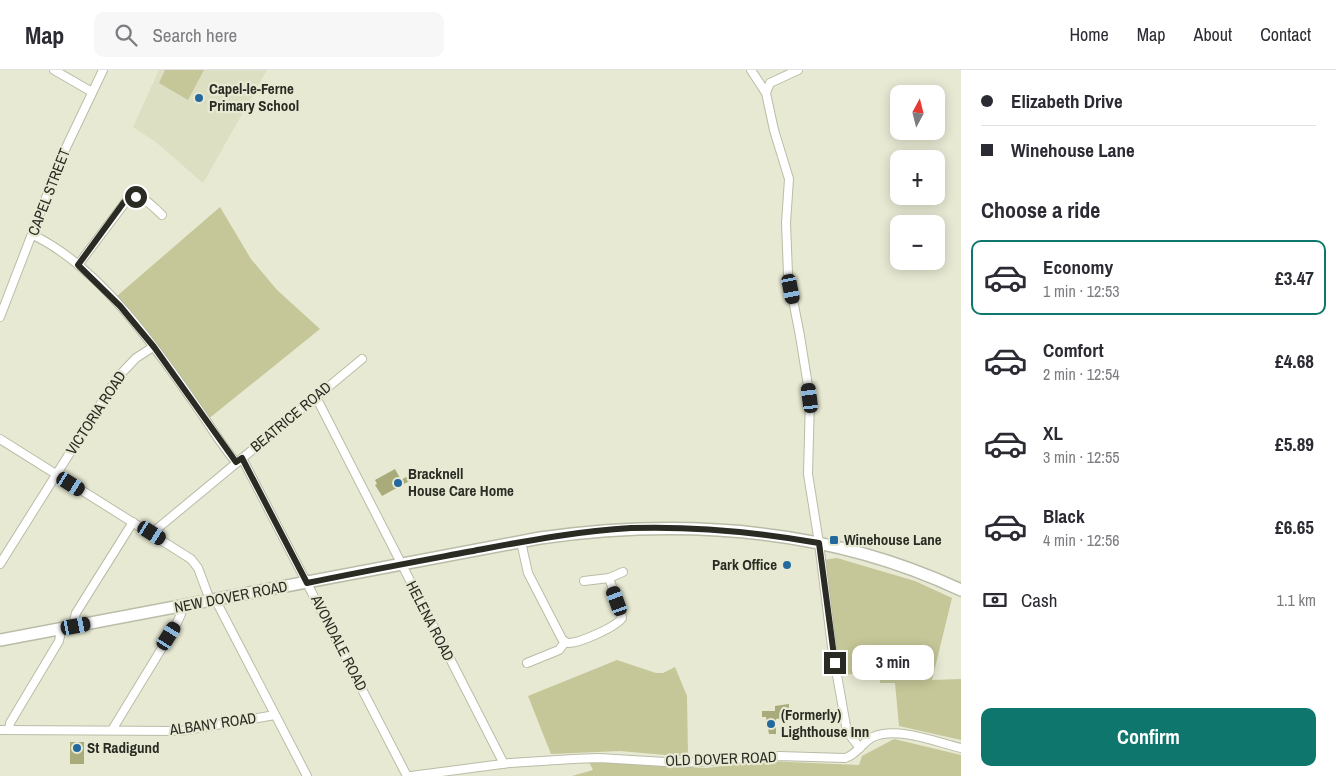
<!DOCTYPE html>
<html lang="en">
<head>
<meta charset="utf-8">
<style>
  :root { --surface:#fff; --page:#f7f7f7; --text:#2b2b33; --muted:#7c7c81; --line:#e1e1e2; --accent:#0f766e }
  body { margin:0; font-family:"Archivo Narrow",sans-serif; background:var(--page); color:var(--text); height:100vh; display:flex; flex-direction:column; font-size:19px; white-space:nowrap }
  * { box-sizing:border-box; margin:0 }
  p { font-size:16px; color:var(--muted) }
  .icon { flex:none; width:28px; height:28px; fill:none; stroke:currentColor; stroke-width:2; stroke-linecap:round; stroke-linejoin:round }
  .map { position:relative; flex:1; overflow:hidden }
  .drawer { display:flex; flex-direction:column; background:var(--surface); width:375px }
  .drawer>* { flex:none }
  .top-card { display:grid; align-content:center; height:110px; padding:0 20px; background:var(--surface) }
  .needle { width:32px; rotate:7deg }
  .controls { position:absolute; left:890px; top:15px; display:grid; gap:10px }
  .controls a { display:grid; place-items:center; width:55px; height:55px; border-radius:10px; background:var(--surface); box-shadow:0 2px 12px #0003; font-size:25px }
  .end { position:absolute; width:22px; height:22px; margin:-11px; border:6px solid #2a2b23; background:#fff; box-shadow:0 0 0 2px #fff }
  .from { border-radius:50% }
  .bubble { position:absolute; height:35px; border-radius:10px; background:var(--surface); box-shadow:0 2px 12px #0003; font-size:16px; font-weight:800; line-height:35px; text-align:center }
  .car { position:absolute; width:15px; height:30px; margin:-15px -8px; border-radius:6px; box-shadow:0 0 4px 1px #0007; background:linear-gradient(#222 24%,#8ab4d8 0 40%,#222 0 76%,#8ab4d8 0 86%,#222 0) }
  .top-card b { display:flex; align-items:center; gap:18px; height:48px; font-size:19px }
  .top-card b+b { border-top:1px solid var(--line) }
  .top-card i { width:12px; height:12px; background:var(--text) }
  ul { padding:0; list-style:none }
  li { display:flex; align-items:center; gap:15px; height:75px; margin:0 10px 8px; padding:0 10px; border:2px solid transparent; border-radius:10px }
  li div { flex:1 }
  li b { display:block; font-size:19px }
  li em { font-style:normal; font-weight:800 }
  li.selected { border-color:var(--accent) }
  li>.icon { width:45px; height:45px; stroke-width:1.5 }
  h2 { padding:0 20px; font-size:22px; line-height:60px }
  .pay { display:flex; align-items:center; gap:12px; height:55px; padding:0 20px; font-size:19px }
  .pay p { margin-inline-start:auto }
  .button { display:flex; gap:10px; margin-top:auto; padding:10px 20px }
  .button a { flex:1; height:58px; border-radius:10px; background:var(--accent); color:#fff; font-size:20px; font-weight:800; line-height:58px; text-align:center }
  header { display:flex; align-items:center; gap:30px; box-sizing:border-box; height:70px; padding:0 25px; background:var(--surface); border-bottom:1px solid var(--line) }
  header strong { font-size:24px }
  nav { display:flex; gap:28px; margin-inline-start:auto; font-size:18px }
  .search { width:350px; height:45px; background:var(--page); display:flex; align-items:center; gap:12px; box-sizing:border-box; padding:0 18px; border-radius:10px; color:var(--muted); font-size:19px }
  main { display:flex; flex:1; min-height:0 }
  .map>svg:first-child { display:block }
  .built { fill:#dddfc2 }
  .green { fill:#c5c798 }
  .building { fill:#a9ab7b }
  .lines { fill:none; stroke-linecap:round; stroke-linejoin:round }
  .minor-casing { stroke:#babca7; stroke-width:10 }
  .secondary-casing { stroke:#babca7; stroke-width:14 }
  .minor { stroke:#fff; stroke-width:8 }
  .secondary { stroke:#fff; stroke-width:11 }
  .route { stroke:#2a2b23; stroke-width:6 }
  .poi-dot { fill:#23699e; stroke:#e7e9d3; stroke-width:2 }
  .labels { text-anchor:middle; stroke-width:4.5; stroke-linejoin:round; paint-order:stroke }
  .poi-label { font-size:15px; font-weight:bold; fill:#2a2b23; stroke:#e7e9d3; text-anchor:start }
  .street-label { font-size:15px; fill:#2a2b23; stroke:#e7e9d3 }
</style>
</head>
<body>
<header>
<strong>Map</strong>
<div class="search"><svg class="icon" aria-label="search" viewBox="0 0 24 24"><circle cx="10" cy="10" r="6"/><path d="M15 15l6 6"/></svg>Search here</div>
<nav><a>Home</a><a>Map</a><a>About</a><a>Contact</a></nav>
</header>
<main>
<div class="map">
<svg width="961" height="706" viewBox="0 0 961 706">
  <rect width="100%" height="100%" fill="#e7e9d3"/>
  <path class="built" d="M 159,0 L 267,0 L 203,113 L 157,73 L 133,57 Z"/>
  <path class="green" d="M 165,0 L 204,0 L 188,30 L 159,13 Z
    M 220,137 L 251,189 L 277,220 L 320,259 L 207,350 L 117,226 Z
    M 837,488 L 915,511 L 952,528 L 932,610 L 961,609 L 961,670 L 899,656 L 895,613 L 880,613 L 879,602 L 840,605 L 823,490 Z
    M 617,590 L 656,603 L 663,603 L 675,597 L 687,626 L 688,687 L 620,681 L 551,684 L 528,626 Z
    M 894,669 L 961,685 L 961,706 L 572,706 L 593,700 L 589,692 L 592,691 L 706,698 L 766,691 L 859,695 L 862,686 Z"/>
  <path class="building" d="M 395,399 L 401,410 L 406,407 L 413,409 L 382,426 L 375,415 L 377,414 L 375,410 Z
    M 789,634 L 789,647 L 776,649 L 776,664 L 769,664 L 766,647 L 762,647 L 762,641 L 775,641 L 775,636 Z
    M 70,672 L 84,672 L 84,694 L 70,694 Z"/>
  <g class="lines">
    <g class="minor-casing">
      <path id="minor" d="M 54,0 L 92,22
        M 751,0 L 766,23 L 774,60 L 789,109 L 786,153 L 788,204 L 800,266 L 810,328 L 808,404 L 819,473 L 832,577 L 846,656 L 849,664 L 860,678
        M 766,23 L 770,13 L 798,0
        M 33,165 C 100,197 157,279 199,340 C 211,357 222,376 236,392
        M 78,195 L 127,130 C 142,122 151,135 162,145
        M 0,247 L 62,86 L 103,0
        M 316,327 L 504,694
        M 0,369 L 191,489 L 198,498 L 210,530
        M 242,388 L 407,706
        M 152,463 L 362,289
        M 521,472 L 528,503 L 562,569 L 567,573 C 578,574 616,557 622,548 L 621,542 L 609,508 L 584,511
        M 0,494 L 117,308 L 136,288 L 153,277
        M 609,508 L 623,502
        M 215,529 L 307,706
        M 76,557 L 74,551 L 76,543 L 133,452
        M 527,593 L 559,580 L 565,572
        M 0,660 L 181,661 L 275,645
        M 9,660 L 10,653 L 59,571 L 60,566 L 58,559
        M 112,660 L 176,555 L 181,544 L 180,537
        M 411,706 L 510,693 L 573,689 L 599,688 L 682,693 L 779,686 L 845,688 C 857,685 862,672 873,667 C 897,656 936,672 961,678"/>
    </g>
    <g class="secondary-casing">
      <path id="secondary" d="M 0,570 L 540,468 C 683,448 829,458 961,520"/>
    </g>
    <use href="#minor" class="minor"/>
    <use href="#secondary" class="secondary"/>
  </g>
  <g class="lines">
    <path class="route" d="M 136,127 L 124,132 L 78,195 L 120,236 L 154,277 L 236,392 L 242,388 L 307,513 C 360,502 414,492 467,482 C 521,472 576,461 631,458 C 695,456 757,462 819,473 L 835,593"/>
  </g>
  <g class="poi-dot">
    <circle cx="199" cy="28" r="5"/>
    <circle cx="398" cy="413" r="5"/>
    <rect x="829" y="465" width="10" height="10" rx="2.5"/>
    <circle cx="787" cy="495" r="5"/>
    <circle cx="771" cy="654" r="5"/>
    <circle cx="77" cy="678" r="5"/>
  </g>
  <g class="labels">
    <g class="poi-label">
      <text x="209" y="24">Capel-le-Ferne<tspan x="209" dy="17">Primary School</tspan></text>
      <text x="408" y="409">Bracknell<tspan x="408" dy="17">House Care Home</tspan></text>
      <text x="844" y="475">Winehouse Lane</text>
      <text x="777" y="500" text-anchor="end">Park Office</text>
      <text x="781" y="650">(Formerly)<tspan x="781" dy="17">Lighthouse Inn</tspan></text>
      <text x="87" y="683">St Radigund</text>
    </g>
    <g class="street-label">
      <text transform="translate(49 122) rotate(-69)" y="5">CAPEL STREET</text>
      <text transform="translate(96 343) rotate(-57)" y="5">VICTORIA ROAD</text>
      <text transform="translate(291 347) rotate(-40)" y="5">BEATRICE ROAD</text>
      <text transform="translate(231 527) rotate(-11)" y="5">NEW DOVER ROAD</text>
      <text transform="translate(430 551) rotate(63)" y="5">HELENA ROAD</text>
      <text transform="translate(339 573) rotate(63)" y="5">AVONDALE ROAD</text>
      <text transform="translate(213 654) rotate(-8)" y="5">ALBANY ROAD</text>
      <text transform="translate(721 689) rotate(-2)" y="5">OLD DOVER ROAD</text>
    </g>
  </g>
</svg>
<div class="controls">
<a><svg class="needle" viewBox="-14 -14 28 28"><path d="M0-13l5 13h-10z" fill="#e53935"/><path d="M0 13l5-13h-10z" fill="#7c7c81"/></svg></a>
<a>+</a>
<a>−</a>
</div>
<i class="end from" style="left:136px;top:127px"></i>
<i class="end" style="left:835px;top:593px"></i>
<div class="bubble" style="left:852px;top:575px;width:82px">3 min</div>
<i class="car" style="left:791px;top:219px;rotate:169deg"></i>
<i class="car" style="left:810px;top:328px;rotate:353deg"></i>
<i class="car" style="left:71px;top:414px;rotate:122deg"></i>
<i class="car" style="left:152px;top:463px;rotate:122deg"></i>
<i class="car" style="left:617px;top:531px;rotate:340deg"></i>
<i class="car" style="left:76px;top:556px;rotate:79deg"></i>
<i class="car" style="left:169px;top:566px;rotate:32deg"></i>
</div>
<section class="drawer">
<div class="top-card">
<b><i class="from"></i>Elizabeth Drive</b>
<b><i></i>Winehouse Lane</b>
</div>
<h2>Choose a ride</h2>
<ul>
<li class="selected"><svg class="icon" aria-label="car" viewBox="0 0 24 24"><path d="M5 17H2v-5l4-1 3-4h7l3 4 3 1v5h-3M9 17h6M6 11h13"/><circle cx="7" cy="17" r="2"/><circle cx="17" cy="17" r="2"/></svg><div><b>Economy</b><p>1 min · 12:53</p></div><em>£3.47</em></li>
<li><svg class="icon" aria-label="car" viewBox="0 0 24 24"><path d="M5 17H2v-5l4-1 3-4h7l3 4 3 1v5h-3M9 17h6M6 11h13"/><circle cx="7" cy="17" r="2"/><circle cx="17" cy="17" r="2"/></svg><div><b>Comfort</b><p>2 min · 12:54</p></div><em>£4.68</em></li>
<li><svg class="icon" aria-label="car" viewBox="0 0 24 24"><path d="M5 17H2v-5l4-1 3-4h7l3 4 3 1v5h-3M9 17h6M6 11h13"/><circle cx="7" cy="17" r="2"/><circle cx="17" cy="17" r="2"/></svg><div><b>XL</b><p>3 min · 12:55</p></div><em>£5.89</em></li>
<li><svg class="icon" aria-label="car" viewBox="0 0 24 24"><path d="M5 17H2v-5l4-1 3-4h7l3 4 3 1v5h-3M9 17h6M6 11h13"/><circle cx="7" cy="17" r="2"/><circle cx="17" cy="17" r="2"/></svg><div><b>Black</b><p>4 min · 12:56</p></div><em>£6.65</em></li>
</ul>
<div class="pay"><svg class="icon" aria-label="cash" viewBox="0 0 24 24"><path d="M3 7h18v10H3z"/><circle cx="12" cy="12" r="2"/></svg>Cash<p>1.1 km</p></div>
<div class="button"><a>Confirm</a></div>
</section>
</main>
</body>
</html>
